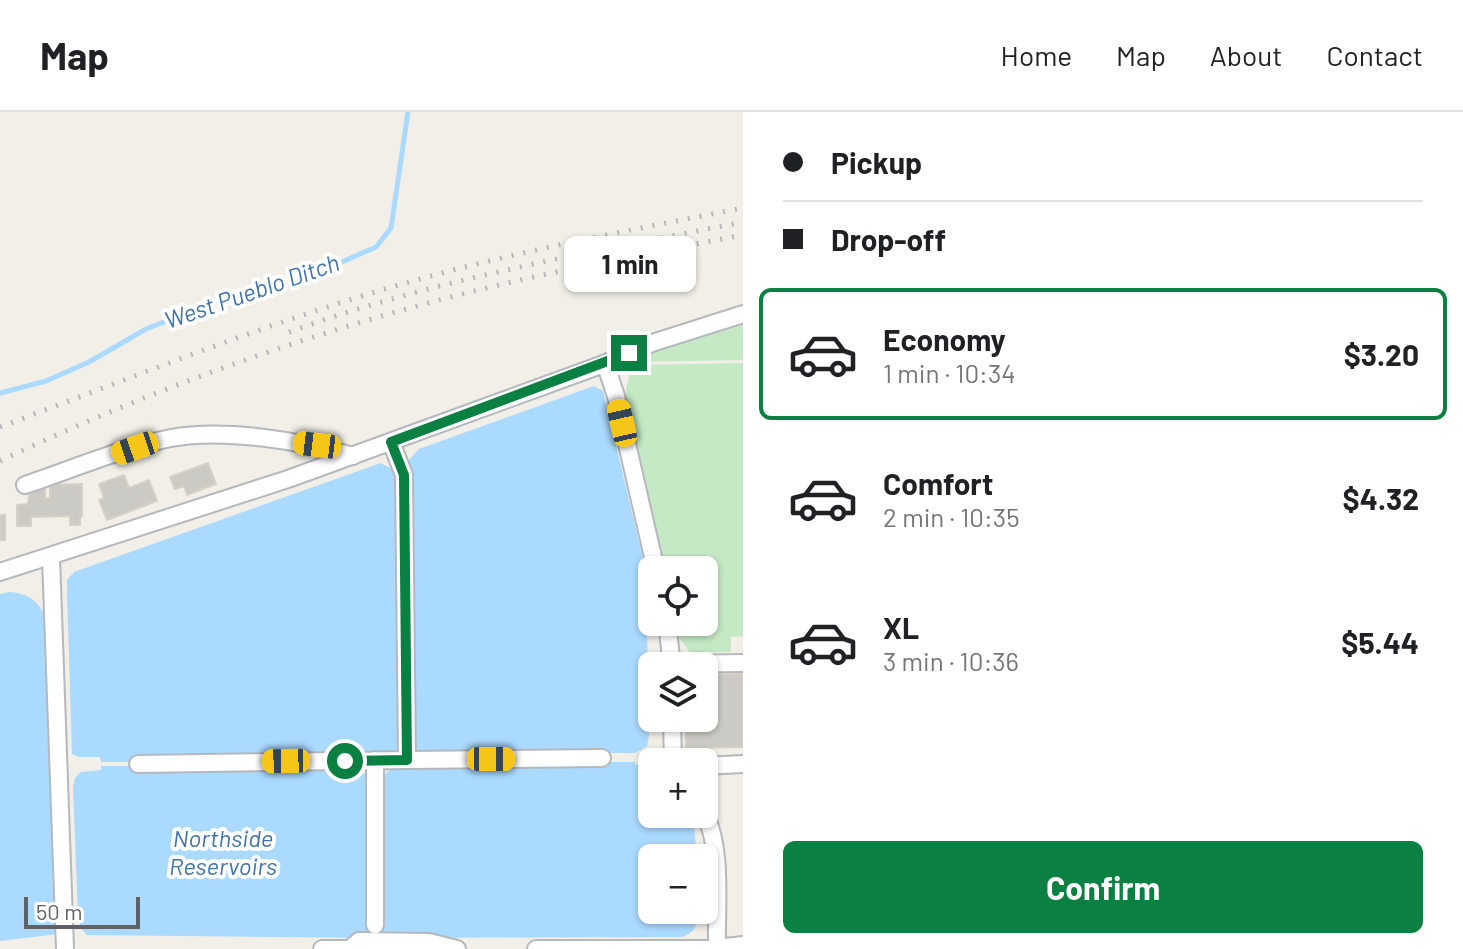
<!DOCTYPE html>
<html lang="en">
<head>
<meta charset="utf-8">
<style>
  :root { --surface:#fff; --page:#f6f6f6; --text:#202124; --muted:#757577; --line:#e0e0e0; --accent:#0b8043 }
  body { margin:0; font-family:Barlow,sans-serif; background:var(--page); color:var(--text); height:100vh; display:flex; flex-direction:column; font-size:30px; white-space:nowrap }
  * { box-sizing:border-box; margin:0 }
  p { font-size:26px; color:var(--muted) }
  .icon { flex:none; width:44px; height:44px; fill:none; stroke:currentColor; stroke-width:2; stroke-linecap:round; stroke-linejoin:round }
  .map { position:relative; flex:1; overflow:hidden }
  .details { display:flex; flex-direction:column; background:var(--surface); width:720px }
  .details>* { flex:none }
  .top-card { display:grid; align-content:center; height:176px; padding:0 40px; background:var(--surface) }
  .tools { position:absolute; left:638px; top:444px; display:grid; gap:16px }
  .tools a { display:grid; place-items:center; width:80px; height:80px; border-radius:12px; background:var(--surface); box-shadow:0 2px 6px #0004; font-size:40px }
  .scale { position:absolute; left:24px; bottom:20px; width:116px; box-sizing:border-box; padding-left:8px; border:4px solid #5f6368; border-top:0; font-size:22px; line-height:28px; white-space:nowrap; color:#5f6368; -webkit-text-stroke:6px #fff; paint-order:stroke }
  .end { position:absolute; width:36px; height:36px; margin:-18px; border:10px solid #0b8043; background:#fff; box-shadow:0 0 0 4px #fff }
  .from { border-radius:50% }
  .bubble { position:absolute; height:56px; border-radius:12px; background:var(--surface); box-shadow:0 2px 6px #0004; font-size:26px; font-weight:700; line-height:56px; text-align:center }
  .car { position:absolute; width:24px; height:48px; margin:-24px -12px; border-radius:10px; box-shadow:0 0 6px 2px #0007; background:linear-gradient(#f5c518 24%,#345 0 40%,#f5c518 0 76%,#345 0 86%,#f5c518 0) }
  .top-card b { display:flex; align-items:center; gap:28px; height:76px; font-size:30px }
  .top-card b+b { border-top:2px solid var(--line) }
  .top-card i { width:20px; height:20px; background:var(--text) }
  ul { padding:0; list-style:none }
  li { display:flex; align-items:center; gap:24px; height:132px; margin:0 16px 12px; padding:0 24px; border:4px solid transparent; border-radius:12px }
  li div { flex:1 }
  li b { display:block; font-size:30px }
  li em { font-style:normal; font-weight:700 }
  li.current { border-color:var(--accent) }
  li>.icon { width:72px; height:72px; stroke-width:1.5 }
  .primary-button { display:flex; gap:16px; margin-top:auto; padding:16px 40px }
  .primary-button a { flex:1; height:92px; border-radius:12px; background:var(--accent); color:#fff; font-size:32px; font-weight:700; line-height:92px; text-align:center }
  header { display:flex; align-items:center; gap:48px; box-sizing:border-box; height:112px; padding:0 40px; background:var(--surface); border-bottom:2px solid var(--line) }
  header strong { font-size:38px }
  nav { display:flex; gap:44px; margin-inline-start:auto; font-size:28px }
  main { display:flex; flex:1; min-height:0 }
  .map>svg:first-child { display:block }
  .green { fill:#c5e8c5 }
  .water { fill:#aadaff }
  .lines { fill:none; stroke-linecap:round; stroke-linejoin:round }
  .stream { stroke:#aadaff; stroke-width:5 }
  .building { fill:#cccac5; stroke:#d6d1c6; stroke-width:2 }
  .minor-casing { stroke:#b5b8bc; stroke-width:20 }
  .minor { stroke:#fff; stroke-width:16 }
  .rail { stroke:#b6b7b8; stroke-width:5; stroke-dasharray:2 10; stroke-linecap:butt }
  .route { stroke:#0b8043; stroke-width:10 }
  .labels { text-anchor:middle; stroke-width:8; stroke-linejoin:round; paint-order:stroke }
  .water-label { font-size:24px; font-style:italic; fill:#4174aa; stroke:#fff }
</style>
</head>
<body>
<header>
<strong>Map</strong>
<nav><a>Home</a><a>Map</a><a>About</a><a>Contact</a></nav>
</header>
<main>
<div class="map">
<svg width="743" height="837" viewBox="0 0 743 837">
  <rect width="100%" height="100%" fill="#f1efe8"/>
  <path class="green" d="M 743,209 L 743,248 L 635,250 L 657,235 Z
    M 743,251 L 743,524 L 731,525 L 731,540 L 690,540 L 680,527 L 676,510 L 704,510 L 704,458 L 664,458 L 626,297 L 626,277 L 632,253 Z"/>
  <path class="water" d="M 594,274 L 603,279 L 646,459 L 649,623 L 647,634 L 635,641 L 420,640 L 413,633 L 412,623 L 409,348 L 419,337 Z
    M 381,351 L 394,358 L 400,370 L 402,634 L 393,642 L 132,645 L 131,650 L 101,650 L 100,645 L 79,645 L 72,642 L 67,480 L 67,468 L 74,460 Z
    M 9,480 C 29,481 42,491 47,511 L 58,822 L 0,829 L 0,482 Z
    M 605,650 L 635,650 L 635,653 L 643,653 L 652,659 L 652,702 L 688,702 L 694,713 L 697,746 L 652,746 L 652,798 L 698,798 C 698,812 696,821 681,825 L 377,826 L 380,666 L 394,655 L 605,653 Z
    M 101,654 L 131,654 L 132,657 L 357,655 L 370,666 L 374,826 L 87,823 L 81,816 L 78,806 L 73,675 L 75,666 L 81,660 L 101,658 Z"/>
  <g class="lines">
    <path class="stream" d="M 0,281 L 46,269 L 89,250 L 146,217 L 218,189 L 303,167 L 376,135 L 391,116 L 408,0"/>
  </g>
  <path class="building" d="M 208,351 L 216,372 L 187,383 L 184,374 L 175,377 L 170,365 Z
    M 124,363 L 129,376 L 149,368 L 157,389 L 107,408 L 99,388 L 104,386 L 99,372 Z
    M 82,372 L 82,404 L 80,405 L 80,413 L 70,413 L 70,404 L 31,405 L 31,414 L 17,414 L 17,393 L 28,392 L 30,377 L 45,377 L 45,386 L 50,386 L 50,373 Z
    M 0,403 L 5,403 L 5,428 L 0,428 Z
    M 743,562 L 743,635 L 686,636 L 685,606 L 704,606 L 704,563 Z"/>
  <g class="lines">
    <g class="minor-casing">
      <path id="minor" d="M 605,251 L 616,284 L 656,458
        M 391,330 L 404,363 L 407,648 L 602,646
        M 25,373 C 73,357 121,336 171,326 C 224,316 301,329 353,344
        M 51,445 L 65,837
        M 0,460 L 288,367 L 601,253 L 652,231 L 743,202
        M 667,510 L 672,554
        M 672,552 L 743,551
        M 672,606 L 673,650
        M 375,648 L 375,813
        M 138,652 L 407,648
        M 704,654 L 743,652
        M 704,701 C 723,735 716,797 717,836 L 743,833
        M 322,837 L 350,837 L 359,829 L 429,830 L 457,837
        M 536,837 L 717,837"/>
    </g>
    <use href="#minor" class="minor"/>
    <path class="rail" d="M 289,220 C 435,167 591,140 743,110
      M 0,315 C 134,265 268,210 406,171 C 517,139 630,118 743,96
      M 0,349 C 137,284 281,231 428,191 C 532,163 637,143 743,123"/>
  </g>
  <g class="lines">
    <path class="route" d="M 345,649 L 407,648 L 404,363 L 391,330 L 629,241"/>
  </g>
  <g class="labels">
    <g class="water-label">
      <text transform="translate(252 180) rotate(-19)" y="8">West Pueblo Ditch</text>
      <text x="223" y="735">Northside<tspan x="223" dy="28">Reservoirs</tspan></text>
    </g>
  </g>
</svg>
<div class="tools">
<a><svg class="icon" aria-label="locate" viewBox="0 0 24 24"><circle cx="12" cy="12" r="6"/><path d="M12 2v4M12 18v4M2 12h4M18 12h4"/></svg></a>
<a><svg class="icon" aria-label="layers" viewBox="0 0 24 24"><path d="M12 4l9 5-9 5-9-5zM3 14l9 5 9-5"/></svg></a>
<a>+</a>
<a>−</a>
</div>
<div class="scale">50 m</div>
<i class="end from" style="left:345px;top:649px"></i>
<i class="end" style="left:629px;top:241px"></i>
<div class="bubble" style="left:564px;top:124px;width:132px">1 min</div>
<i class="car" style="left:622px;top:311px;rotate:347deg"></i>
<i class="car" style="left:317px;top:333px;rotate:277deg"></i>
<i class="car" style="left:135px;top:336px;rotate:251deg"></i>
<i class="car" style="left:491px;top:647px;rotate:90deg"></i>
<i class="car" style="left:286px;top:649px;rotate:269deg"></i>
</div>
<section class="details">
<div class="top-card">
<b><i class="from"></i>Pickup</b>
<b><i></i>Drop-off</b>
</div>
<ul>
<li class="current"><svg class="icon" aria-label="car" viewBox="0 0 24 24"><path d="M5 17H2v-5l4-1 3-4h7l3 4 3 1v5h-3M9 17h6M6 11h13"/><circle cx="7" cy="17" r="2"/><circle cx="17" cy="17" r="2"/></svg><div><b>Economy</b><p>1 min · 10:34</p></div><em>$3.20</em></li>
<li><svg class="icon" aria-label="car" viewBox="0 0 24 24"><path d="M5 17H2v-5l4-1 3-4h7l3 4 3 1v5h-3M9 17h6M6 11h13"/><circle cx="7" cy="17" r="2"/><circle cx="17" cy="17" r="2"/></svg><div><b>Comfort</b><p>2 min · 10:35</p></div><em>$4.32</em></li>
<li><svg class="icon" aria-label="car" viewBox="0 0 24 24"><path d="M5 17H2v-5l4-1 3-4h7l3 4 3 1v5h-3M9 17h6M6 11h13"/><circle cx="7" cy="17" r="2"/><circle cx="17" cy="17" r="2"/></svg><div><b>XL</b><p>3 min · 10:36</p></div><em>$5.44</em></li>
</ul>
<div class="primary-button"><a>Confirm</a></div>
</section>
</main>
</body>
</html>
